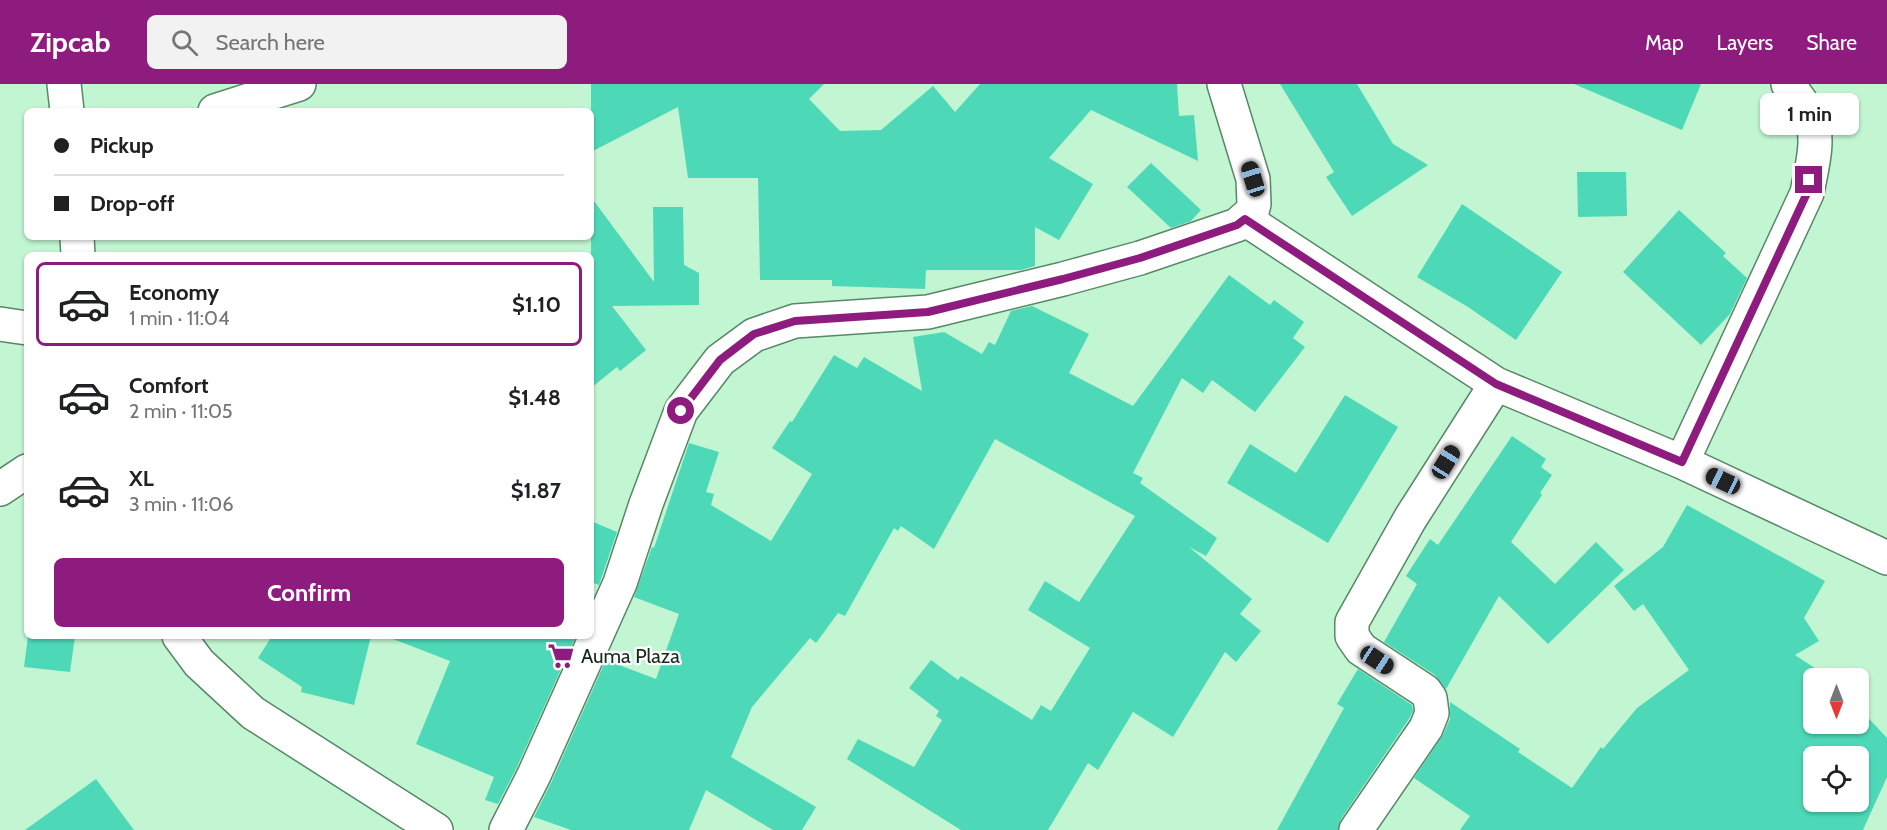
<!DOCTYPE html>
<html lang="en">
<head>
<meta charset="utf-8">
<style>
  :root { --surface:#fff; --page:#f2f2f2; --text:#202124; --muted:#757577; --line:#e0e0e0; --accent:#8d1c7e }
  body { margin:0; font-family:Cabin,sans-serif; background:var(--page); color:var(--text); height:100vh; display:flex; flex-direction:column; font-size:22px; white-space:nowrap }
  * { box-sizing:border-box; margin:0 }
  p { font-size:20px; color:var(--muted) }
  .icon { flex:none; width:33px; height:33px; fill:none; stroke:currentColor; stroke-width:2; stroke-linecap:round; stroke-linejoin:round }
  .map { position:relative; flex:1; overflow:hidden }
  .sheet { position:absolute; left:24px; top:168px; width:570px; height:387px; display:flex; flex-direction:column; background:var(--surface); border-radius:9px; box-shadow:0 2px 4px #0004 }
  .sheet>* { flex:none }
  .guide { position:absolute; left:24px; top:24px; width:570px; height:132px; border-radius:9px; box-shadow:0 2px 4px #0004; display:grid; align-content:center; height:132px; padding:0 30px; background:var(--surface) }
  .needle { width:39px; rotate:180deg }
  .controls { position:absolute; left:1803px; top:584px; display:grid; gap:12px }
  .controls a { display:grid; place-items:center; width:66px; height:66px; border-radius:9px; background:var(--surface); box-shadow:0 2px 4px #0004; font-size:30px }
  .end { position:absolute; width:27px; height:27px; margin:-14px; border:8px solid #8d1c7e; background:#fff; box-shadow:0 0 0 3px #fff }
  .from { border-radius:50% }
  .bubble { position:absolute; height:42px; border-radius:9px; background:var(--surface); box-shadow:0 2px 4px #0004; font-size:20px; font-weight:700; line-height:42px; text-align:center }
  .car { position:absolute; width:18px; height:36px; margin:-18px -9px; border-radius:8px; box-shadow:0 0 4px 2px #0007; background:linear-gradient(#222 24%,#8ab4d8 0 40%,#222 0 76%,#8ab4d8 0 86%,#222 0) }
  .guide b { display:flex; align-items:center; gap:21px; height:57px; font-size:22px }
  .guide b+b { border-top:2px solid var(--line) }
  .guide i { width:15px; height:15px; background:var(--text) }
  ul { padding:10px 0 0; list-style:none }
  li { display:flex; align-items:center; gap:18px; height:84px; margin:0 12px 9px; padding:0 18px; border:3px solid transparent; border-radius:9px }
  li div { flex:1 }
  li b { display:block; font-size:22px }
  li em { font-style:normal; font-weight:700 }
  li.selected { border-color:var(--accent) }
  li>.icon { width:54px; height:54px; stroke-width:1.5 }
  .primary-button { display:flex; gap:12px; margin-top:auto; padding:12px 30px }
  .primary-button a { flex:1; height:69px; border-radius:9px; background:var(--accent); color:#fff; font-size:24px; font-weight:700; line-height:69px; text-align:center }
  header { display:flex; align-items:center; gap:36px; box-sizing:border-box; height:84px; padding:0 30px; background:var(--accent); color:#fff }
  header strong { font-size:28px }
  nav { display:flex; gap:33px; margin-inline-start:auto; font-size:21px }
  .search { width:420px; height:54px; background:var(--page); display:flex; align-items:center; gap:15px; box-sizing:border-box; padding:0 21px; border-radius:9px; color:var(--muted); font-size:22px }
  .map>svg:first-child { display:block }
  .building { fill:#4dd9b8; fill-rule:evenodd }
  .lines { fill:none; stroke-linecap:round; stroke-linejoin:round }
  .minor-casing { stroke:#578767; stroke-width:36 }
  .tertiary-casing { stroke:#578767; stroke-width:36 }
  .minor { stroke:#fff; stroke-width:33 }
  .tertiary { stroke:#fff; stroke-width:33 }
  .route { stroke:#8d1c7e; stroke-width:8 }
  .labels { text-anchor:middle; stroke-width:4.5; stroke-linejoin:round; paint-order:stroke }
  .poi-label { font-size:20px; fill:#15291c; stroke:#fff; text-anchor:start }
</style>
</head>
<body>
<header>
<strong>Zipcab</strong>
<div class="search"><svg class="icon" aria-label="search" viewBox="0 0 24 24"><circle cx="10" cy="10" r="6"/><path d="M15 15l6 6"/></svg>Search here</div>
<nav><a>Map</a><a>Layers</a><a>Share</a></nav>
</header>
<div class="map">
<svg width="1887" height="746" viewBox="0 0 1887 746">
  <rect width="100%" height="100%" fill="#c2f5d1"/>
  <path class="building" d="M 591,0 L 824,0 L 809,15 L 840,47 L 881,46 L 933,2 L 955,28 L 980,0 L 1177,0 L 1179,32 L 1194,31 L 1198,77 L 1091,26 L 1049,74 L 1093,100 L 1059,156 L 1035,143 L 1035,182 L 1021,186 L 926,186 L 925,205 L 832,202 L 832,196 L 760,196 L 758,94 L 688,94 L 678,23 L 591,68 Z
    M 1280,0 L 1357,0 L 1393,60 L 1428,81 L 1352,132 L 1326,93 L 1334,88 Z
    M 1574,0 L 1701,0 L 1682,46 Z
    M 1151,79 L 1201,126 L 1191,137 L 1171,144 L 1127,103 Z
    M 1577,88 L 1626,88 L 1627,132 L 1578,133 Z
    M 591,113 L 654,198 L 653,123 L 683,123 L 684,181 L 699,189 L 699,221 L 612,222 L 646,266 L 620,287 L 617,283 L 591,304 Z
    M 1462,120 L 1562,188 L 1516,256 L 1468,223 L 1417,193 Z
    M 1679,126 L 1726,169 L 1723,172 L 1747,194 L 1730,230 L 1701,261 L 1623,188 Z
    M 1229,191 L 1270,221 L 1274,216 L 1304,238 L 1293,254 L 1305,263 L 1255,328 L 1212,296 L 1203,309 L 1182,294 L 1133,389 L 1143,394 L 1140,399 L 1217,454 L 1206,472 L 1189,463 L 1252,515 L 1240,530 L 1261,547 L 1236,578 L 1225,568 L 1173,653 L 1133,628 L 1098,686 L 1088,679 L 1048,746 L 961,746 L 847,675 L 858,655 L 914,683 L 942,636 L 936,632 L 939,627 L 909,604 L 931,576 L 958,596 L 961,592 L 1032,636 L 1041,621 L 1051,627 L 1090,564 L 1028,526 L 1045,497 L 1079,518 L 1135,432 L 995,355 L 934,465 L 901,442 L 898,447 L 894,444 L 845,532 L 838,529 L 816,559 L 810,554 L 752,623 L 731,673 L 816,723 L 802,746 L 773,746 L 706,706 L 689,746 L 571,746 L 534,733 L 551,699 L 606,576 L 656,595 L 679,530 L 634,513 L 652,463 L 654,464 L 689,359 L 719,368 L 706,408 L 714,410 L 711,421 L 771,457 L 812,390 L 772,364 L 790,337 L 792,338 L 834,271 L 857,284 L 864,273 L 922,307 L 913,253 L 944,248 L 982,270 L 989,258 L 995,261 L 1011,227 L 1032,222 L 1089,250 L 1069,289 L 1133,322 Z
    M 1345,311 L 1398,343 L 1328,459 L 1227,399 L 1250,360 L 1296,389 Z
    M 1512,352 L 1546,375 L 1541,383 L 1552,391 L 1540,409 L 1542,411 L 1511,458 L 1555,500 L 1596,458 L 1624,486 L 1548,560 L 1499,512 L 1446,605 L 1435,591 L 1384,558 L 1417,500 L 1406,492 L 1430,455 L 1438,461 Z
    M 1687,421 L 1825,497 L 1804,534 L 1819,557 L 1795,571 L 1830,594 L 1814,594 L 1814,639 L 1858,639 L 1858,623 L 1887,654 L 1887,693 L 1863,746 L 1460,746 L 1470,732 L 1414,694 L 1443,651 L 1450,635 L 1450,618 L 1520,665 L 1518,668 L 1572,704 L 1601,663 L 1603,665 L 1637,624 L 1689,586 L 1643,520 L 1634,527 L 1614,502 L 1663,463 ZM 1814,672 L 1858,672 L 1858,717 L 1814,717 Z
    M 591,437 L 617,448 L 599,501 L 591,498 Z
    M 28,552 L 75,552 L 70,588 L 24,583 Z
    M 272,552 L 371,552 L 354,621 L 301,608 L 302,603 L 258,574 Z
    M 393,552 L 576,552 L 517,683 L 498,720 L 485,716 L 494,693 L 416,660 L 450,577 L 393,555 Z
    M 1358,585 L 1412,621 L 1413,627 L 1409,635 L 1341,735 L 1338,746 L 1277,746 L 1344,624 L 1337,620 Z
    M 96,695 L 134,746 L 25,746 Z"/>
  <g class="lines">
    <g class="minor-casing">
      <path id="minor" d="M 215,27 L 299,0
        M 1245,135 L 1496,300 L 1682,378 L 1887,474
        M 0,240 L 27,244
        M 1682,378 L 1807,109 C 1811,86 1821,54 1810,32 C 1804,21 1795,10 1788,0
        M 0,405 L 27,387
        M 506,746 L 534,691 L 620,499 L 646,420 L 681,327 L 720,276 L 754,251 L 795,237 L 928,228 L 1063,195 L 1140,174 L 1237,141 L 1252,128 L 1254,120 L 1253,95 L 1224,0
        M 1356,746 L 1426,644 L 1432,629 L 1430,614 L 1425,607 L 1361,565 L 1352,552 L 1352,538 L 1410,435 L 1496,300"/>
    </g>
    <g class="tertiary-casing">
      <path id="tertiary" d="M 64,0 L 67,27
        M 77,153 L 78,171
        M 179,552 L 199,579 L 253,629 L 436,746"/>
    </g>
    <use href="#minor" class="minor"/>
    <use href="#tertiary" class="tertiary"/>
  </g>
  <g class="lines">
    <path class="route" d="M 681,327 L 720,276 L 754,250 L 795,237 L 928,228 L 1063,195 L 1140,174 L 1237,141 L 1245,135 L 1496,300 L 1682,378 L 1807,109 L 1809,96"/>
  </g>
  <defs>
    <g id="supermarket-bare" transform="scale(2.07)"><path d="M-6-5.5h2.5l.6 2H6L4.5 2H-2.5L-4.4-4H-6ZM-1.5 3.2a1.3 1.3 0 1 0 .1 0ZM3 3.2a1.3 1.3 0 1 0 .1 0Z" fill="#8d1c7e" stroke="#fff" stroke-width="2.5" paint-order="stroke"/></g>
  </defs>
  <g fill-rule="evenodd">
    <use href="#supermarket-bare" x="561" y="572"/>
  </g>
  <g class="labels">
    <g class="poi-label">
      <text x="581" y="579">Auma Plaza</text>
    </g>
  </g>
</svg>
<div class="controls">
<a><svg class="needle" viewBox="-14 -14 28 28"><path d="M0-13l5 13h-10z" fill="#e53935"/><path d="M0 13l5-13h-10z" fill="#757577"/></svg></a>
<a><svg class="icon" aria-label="locate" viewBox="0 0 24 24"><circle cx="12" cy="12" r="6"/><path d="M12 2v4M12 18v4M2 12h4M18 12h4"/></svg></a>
</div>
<i class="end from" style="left:681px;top:327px"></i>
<i class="end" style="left:1809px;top:96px"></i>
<div class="bubble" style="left:1760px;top:9px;width:99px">1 min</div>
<i class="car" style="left:1253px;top:95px;rotate:343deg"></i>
<i class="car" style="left:1446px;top:378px;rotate:32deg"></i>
<i class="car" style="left:1723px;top:397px;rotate:295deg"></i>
<i class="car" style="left:1377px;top:576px;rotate:123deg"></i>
<div class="guide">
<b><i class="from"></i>Pickup</b>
<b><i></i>Drop-off</b>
</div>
<section class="sheet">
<ul>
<li class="selected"><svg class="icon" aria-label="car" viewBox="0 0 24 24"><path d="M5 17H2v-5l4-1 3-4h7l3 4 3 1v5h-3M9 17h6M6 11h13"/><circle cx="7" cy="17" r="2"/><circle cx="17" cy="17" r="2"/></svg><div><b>Economy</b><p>1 min · 11:04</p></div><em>$1.10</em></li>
<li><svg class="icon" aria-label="car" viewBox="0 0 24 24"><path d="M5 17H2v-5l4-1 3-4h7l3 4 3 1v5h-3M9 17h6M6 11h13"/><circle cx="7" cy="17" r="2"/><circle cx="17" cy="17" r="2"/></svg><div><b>Comfort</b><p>2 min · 11:05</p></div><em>$1.48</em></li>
<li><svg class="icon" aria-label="car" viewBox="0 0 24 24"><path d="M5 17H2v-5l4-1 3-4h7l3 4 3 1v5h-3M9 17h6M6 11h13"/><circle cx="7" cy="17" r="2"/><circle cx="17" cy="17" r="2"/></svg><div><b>XL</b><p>3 min · 11:06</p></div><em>$1.87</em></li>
</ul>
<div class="primary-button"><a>Confirm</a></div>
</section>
</div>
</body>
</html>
